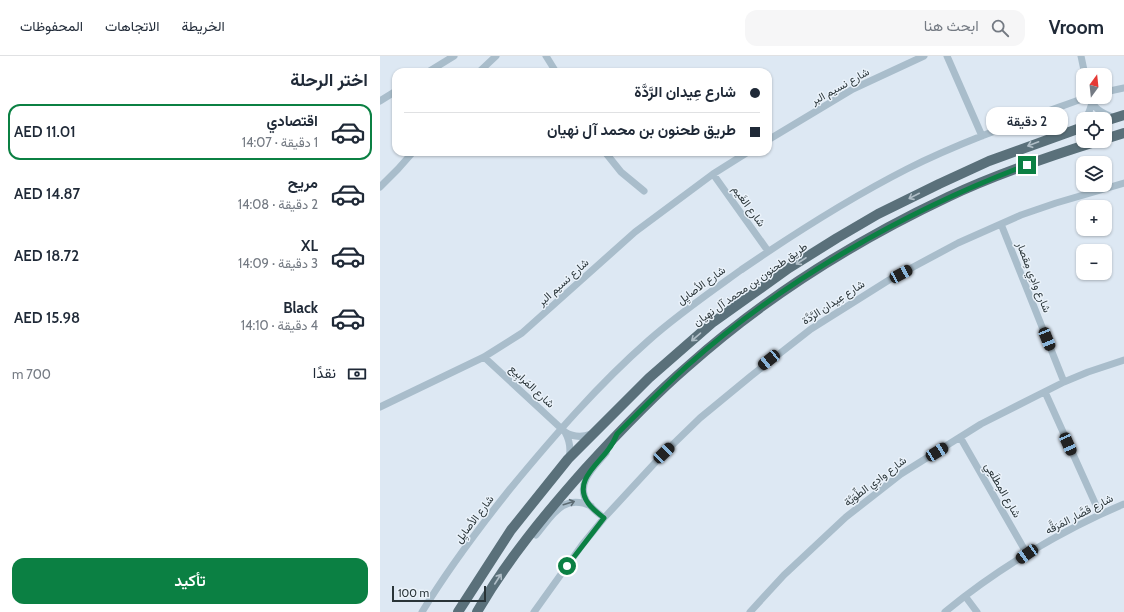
<!DOCTYPE html>
<html lang="ar">
<head>
<meta charset="utf-8">
<style>
  :root { --surface:#fff; --page:#f6f6f7; --text:#1f2937; --muted:#747a83; --line:#e0e1e3; --accent:#0b8043 }
  body { margin:0; font-family:Cabin,Vazirmatn,sans-serif; background:var(--page); color:var(--text); direction:rtl; height:100vh; display:flex; flex-direction:column; font-size:15px; white-space:nowrap }
  * { box-sizing:border-box; margin:0 }
  p { font-size:13px; color:var(--muted) }
  .icon { flex:none; width:22px; height:22px; fill:none; stroke:currentColor; stroke-width:2; stroke-linecap:round; stroke-linejoin:round }
  .map { position:relative; flex:1; overflow:hidden; direction:ltr }
  .side { display:flex; flex-direction:column; background:var(--surface); width:380px }
  .side>* { flex:none }
  .top-card { position:absolute; left:12px; top:12px; width:380px; height:88px; border-radius:12px; box-shadow:0 1px 3px #0004; direction:rtl; display:grid; align-content:center; height:88px; padding:0 12px; background:var(--surface) }
  .needle { width:26px; rotate:15deg }
  .controls { position:absolute; left:696px; top:12px; display:grid; gap:8px }
  .controls a { display:grid; place-items:center; width:36px; height:36px; border-radius:8px; background:var(--surface); box-shadow:0 1px 3px #0004; font-size:20px }
  .scale { position:absolute; left:12px; bottom:10px; width:94px; box-sizing:border-box; padding-left:4px; border:2px solid #293438; border-top:0; font-size:11px; line-height:14px; white-space:nowrap; color:#293438; -webkit-text-stroke:3px #eaf2fa; paint-order:stroke }
  .end { position:absolute; width:18px; height:18px; margin:-9px; border:5px solid #0b8043; background:#fff; box-shadow:0 0 0 2px #fff }
  .from { border-radius:50% }
  .bubble { position:absolute; height:28px; border-radius:12px; background:var(--surface); box-shadow:0 1px 3px #0004; font-size:13px; font-weight:600; line-height:28px; text-align:center; direction:rtl }
  .car { position:absolute; width:12px; height:24px; margin:-12px -6px; border-radius:5px; box-shadow:0 0 3px 1px #0007; background:linear-gradient(#222 24%,#8ab4d8 0 40%,#222 0 76%,#8ab4d8 0 86%,#222 0) }
  .top-card b { display:flex; align-items:center; gap:14px; height:38px; font-size:15px }
  .top-card b+b { border-top:1px solid var(--line) }
  .top-card i { width:10px; height:10px; background:var(--text) }
  ul { padding:0; list-style:none }
  li { display:flex; align-items:center; gap:12px; height:56px; margin:0 8px 6px; padding:0 4px; border:2px solid transparent; border-radius:12px }
  li div { flex:1 }
  li b { display:block; font-size:15px }
  li em { font-style:normal; font-weight:600 }
  li.selected { border-color:var(--accent) }
  li>.icon { width:36px; height:36px; stroke-width:1.5 }
  h2 { padding:0 12px; font-size:18px; line-height:48px }
  .pay { display:flex; align-items:center; gap:10px; height:44px; padding:0 12px; font-size:15px }
  .pay p { margin-inline-start:auto }
  .button { display:flex; gap:8px; margin-top:auto; padding:8px 12px }
  .button a { flex:1; height:46px; border-radius:12px; background:var(--accent); color:#fff; font-size:16px; font-weight:600; line-height:46px; text-align:center }
  header { display:flex; align-items:center; gap:24px; box-sizing:border-box; height:56px; padding:0 20px; background:var(--surface); border-bottom:1px solid var(--line) }
  header strong { font-size:19px }
  nav { display:flex; gap:22px; margin-inline-start:auto; font-size:14px }
  .search { width:280px; height:36px; background:var(--page); display:flex; align-items:center; gap:10px; box-sizing:border-box; padding:0 14px; border-radius:12px; color:var(--muted); font-size:15px }
  main { display:flex; flex:1; min-height:0 }
  .map>svg:first-child { display:block }
  .lines { fill:none; stroke-linecap:round; stroke-linejoin:round }
  .street { stroke:#a9bdcb; stroke-width:7 }
  .primary { stroke:#5a707a; stroke-width:10 }
  .oneway { stroke:#b0bec7 }
  .oneway2 { stroke:#5c6b73 }
  .route { stroke:#0b8043; stroke-width:5 }
  .labels { text-anchor:middle; stroke-width:3; stroke-linejoin:round; paint-order:stroke }
  .street-label { font-size:11px; fill:#293438; stroke:#eaf2fa }
</style>
</head>
<body>
<header>
<strong>Vroom</strong>
<div class="search"><svg class="icon" aria-label="search" viewBox="0 0 24 24"><circle cx="10" cy="10" r="6"/><path d="M15 15l6 6"/></svg>ابحث هنا</div>
<nav><a>الخريطة</a><a>الاتجاهات</a><a>المحفوظات</a></nav>
</header>
<main>
<div class="map">
<svg width="744" height="556" viewBox="0 0 744 556">
  <rect width="100%" height="100%" fill="#dde8f3"/>
  <g class="lines">
    <path class="street" d="M 166,0 L 176,16
      M 567,0 L 602,80
      M 701,0 L 705,19
      M 48,16 L 74,0
      M 99,16 L 116,0
      M 725,36 L 744,32
      M 710,41 C 713,53 723,57 734,62
      M 0,45 L 16,35
      M 705,63 L 709,56 L 712,47
      M 388,84 L 473,33 L 544,0
      M 225,96 L 241,116 L 264,135
      M 333,118 L 388,195
      M 0,131 L 18,113 L 33,96
      M 621,168 L 684,326
      M 104,301 L 185,376 C 193,381 201,382 211,378
      M 665,336 L 720,458
      M 0,351 L 104,301 L 142,277 L 255,176 L 333,118 L 368,96
      M 185,376 C 190,385 191,393 189,402
      M 580,381 L 647,498
      M 224,462 C 218,457 211,452 207,446 C 195,427 215,410 226,397
      M 156,479 C 172,460 183,437 211,450
      M 585,540 L 597,556
      M 42,556 C 68,513 99,472 130,433 C 173,381 218,329 268,285 C 297,259 329,237 361,214 C 415,177 468,143 527,113 C 585,84 647,63 707,41
      M 154,556 L 202,489 L 224,462 L 284,397 L 320,362 L 371,320 L 431,273 L 509,224 L 578,187 L 641,159 L 676,147 L 744,127
      M 370,556 L 404,519 L 466,461 L 521,418 L 601,368 L 684,326 L 708,316 L 744,304
      M 565,556 C 617,513 682,474 744,448"/>
    <path class="primary" d="M 725,65 L 744,59
      M 725,83 L 744,77
      M 78,556 L 131,474 L 188,403 L 269,322 L 332,267 L 409,212 L 457,182 L 498,158 L 559,128 L 609,105 L 703,71
      M 97,556 C 127,504 166,457 205,413 C 238,377 271,342 307,311 C 384,242 475,185 568,141 C 616,118 667,101 718,85"/>
  </g>
  <defs><path id="oneway-shaft" d="M-6 0H5M1.5-3L5.5 0L1.5 3" fill="none" stroke-width="1.6" stroke-linecap="round" stroke-linejoin="round"/></defs>
  <g class="oneway">
    <use href="#oneway-shaft" transform="translate(653 88) rotate(159)"/>
    <use href="#oneway-shaft" transform="translate(534 140) rotate(153)"/>
    <use href="#oneway-shaft" transform="translate(421 205) rotate(147)"/>
    <use href="#oneway-shaft" transform="translate(316 281) rotate(139)"/>
    <use href="#oneway-shaft" transform="translate(118 523) rotate(-57)"/>
  </g>
  <use class="oneway2" href="#oneway-shaft" transform="translate(189 447) rotate(-17)"/>
  <g class="lines">
    <path class="route" d="M 187,510 L 224,462 C 218,457 212,453 208,447 C 193,426 217,409 228,394 C 232,389 235,383 237,378 C 260,355 283,332 307,310 C 402,225 527,154 647,109"/>
  </g>
  <g class="labels">
    <g class="street-label">
      <text transform="translate(460 30) rotate(-29)" y="4">شارع نسيم البر</text>
      <text transform="translate(369 150) rotate(54)" y="4">شارع الغَيم</text>
      <text transform="translate(654 221) rotate(68)" y="4">شارع وادِي مِقصار</text>
      <text transform="translate(183 226) rotate(-42)" y="4">شارع نسيم البر</text>
      <text transform="translate(370 228) rotate(-35)" y="4">طريق طحنون بن محمد آل نهيان</text>
      <text transform="translate(321 229) rotate(-36)" y="4">شارع الأصايِل</text>
      <text transform="translate(453 246) rotate(-33)" y="4">شارع عِيدان الرَّدَّة</text>
      <text transform="translate(152 330) rotate(43)" y="4">شارع المَرابِيع</text>
      <text transform="translate(495 425) rotate(-37)" y="4">شارع وادِي الطِّوَيَّة</text>
      <text transform="translate(623 434) rotate(60)" y="4">شارع المِطلَعِي</text>
      <text transform="translate(699 458) rotate(-27)" y="4">شارع قصَّار المَرَقَّه</text>
      <text transform="translate(94 463) rotate(-53)" y="4">شارع الأصايِل</text>
    </g>
  </g>
</svg>
<div class="controls">
<a><svg class="needle" viewBox="-14 -14 28 28"><path d="M0-13l5 13h-10z" fill="#e53935"/><path d="M0 13l5-13h-10z" fill="#747a83"/></svg></a>
<a><svg class="icon" aria-label="locate" viewBox="0 0 24 24"><circle cx="12" cy="12" r="6"/><path d="M12 2v4M12 18v4M2 12h4M18 12h4"/></svg></a>
<a><svg class="icon" aria-label="layers" viewBox="0 0 24 24"><path d="M12 4l9 5-9 5-9-5zM3 14l9 5 9-5"/></svg></a>
<a>+</a>
<a>−</a>
</div>
<div class="scale">100 m</div>
<i class="end from" style="left:187px;top:510px"></i>
<i class="end" style="left:647px;top:109px"></i>
<div class="bubble" style="left:606px;top:51px;width:82px">2 دقيقة</div>
<i class="car" style="left:521px;top:218px;rotate:62deg"></i>
<i class="car" style="left:667px;top:283px;rotate:158deg"></i>
<i class="car" style="left:389px;top:304px;rotate:231deg"></i>
<i class="car" style="left:688px;top:388px;rotate:156deg"></i>
<i class="car" style="left:557px;top:396px;rotate:58deg"></i>
<i class="car" style="left:284px;top:397px;rotate:46deg"></i>
<i class="car" style="left:647px;top:498px;rotate:236deg"></i>
<div class="top-card">
<b><i class="from"></i>شارع عِيدان الرَّدَّة</b>
<b><i></i>طريق طحنون بن محمد آل نهيان</b>
</div>
</div>
<section class="side">
<h2>اختر الرحلة</h2>
<ul>
<li class="selected"><svg class="icon" aria-label="car" viewBox="0 0 24 24"><path d="M5 17H2v-5l4-1 3-4h7l3 4 3 1v5h-3M9 17h6M6 11h13"/><circle cx="7" cy="17" r="2"/><circle cx="17" cy="17" r="2"/></svg><div><b>اقتصادي</b><p>1 دقيقة · 14:07</p></div><em>AED 11.01</em></li>
<li><svg class="icon" aria-label="car" viewBox="0 0 24 24"><path d="M5 17H2v-5l4-1 3-4h7l3 4 3 1v5h-3M9 17h6M6 11h13"/><circle cx="7" cy="17" r="2"/><circle cx="17" cy="17" r="2"/></svg><div><b>مريح</b><p>2 دقيقة · 14:08</p></div><em>AED 14.87</em></li>
<li><svg class="icon" aria-label="car" viewBox="0 0 24 24"><path d="M5 17H2v-5l4-1 3-4h7l3 4 3 1v5h-3M9 17h6M6 11h13"/><circle cx="7" cy="17" r="2"/><circle cx="17" cy="17" r="2"/></svg><div><b>XL</b><p>3 دقيقة · 14:09</p></div><em>AED 18.72</em></li>
<li><svg class="icon" aria-label="car" viewBox="0 0 24 24"><path d="M5 17H2v-5l4-1 3-4h7l3 4 3 1v5h-3M9 17h6M6 11h13"/><circle cx="7" cy="17" r="2"/><circle cx="17" cy="17" r="2"/></svg><div><b>Black</b><p>4 دقيقة · 14:10</p></div><em>AED 15.98</em></li>
</ul>
<div class="pay"><svg class="icon" aria-label="cash" viewBox="0 0 24 24"><path d="M3 7h18v10H3z"/><circle cx="12" cy="12" r="2"/></svg>نقدًا<p>700 m</p></div>
<div class="button"><a>تأكيد</a></div>
</section>
</main>
</body>
</html>
